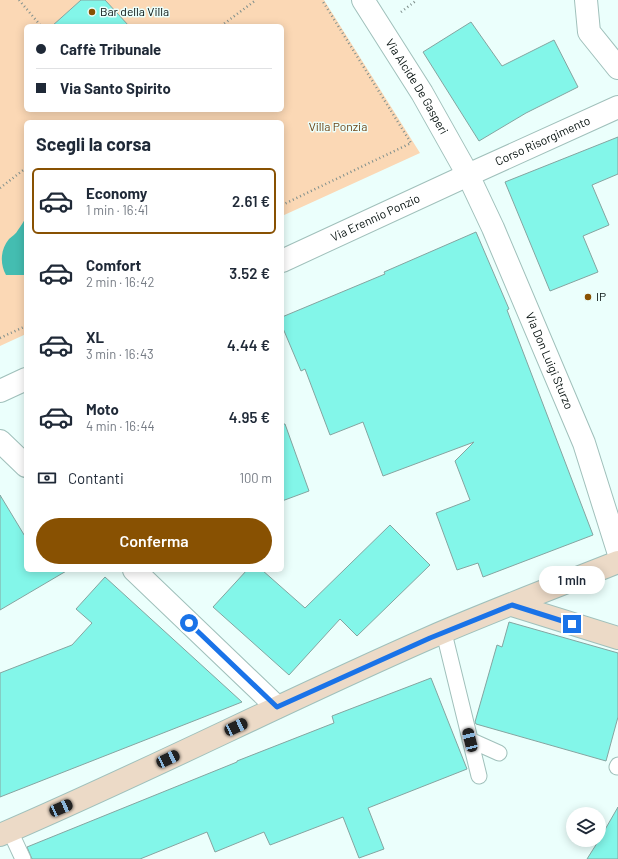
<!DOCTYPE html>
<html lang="it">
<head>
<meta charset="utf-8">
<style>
  :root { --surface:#fff; --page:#f6f6f7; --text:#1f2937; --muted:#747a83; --line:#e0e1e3; --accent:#885102 }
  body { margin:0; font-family:Barlow,sans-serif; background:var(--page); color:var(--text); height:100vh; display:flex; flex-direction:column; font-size:15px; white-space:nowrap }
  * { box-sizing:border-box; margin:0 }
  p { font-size:13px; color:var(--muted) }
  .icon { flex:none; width:22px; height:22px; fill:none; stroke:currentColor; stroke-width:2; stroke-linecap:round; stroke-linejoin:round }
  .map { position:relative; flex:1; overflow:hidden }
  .side { position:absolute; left:24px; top:120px; width:260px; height:452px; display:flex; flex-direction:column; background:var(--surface); border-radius:6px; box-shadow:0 2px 10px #0003 }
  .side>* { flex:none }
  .hud { position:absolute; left:24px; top:24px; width:260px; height:88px; border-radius:6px; box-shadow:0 2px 10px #0003; display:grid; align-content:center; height:88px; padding:0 12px; background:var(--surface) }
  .fabs { position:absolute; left:566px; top:807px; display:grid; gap:8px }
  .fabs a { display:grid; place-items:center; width:40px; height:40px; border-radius:50%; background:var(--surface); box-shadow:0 2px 10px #0003; font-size:20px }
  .end { position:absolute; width:18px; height:18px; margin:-9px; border:5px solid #1a73e8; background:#fff; box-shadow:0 0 0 2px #fff }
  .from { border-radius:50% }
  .bubble { position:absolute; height:28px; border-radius:14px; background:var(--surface); box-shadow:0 2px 10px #0003; font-size:13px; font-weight:600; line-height:28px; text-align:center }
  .car { position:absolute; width:12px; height:24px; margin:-12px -6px; border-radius:5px; box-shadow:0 0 3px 1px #0007; background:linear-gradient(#222 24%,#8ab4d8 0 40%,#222 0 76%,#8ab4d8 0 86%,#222 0) }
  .hud b { display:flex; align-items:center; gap:14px; height:38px; font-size:15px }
  .hud b+b { border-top:1px solid var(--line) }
  .hud i { width:10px; height:10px; background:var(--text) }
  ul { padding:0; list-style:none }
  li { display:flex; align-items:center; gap:12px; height:66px; margin:0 8px 6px; padding:0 4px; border:2px solid transparent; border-radius:6px }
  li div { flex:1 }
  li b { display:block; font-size:15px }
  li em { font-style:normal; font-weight:600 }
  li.on { border-color:var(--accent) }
  li>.icon { width:36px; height:36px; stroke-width:1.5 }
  h2 { padding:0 12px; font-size:18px; line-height:48px }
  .pay { display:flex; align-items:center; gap:10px; height:44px; padding:0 12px; font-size:15px }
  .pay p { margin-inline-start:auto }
  .button { display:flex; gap:8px; margin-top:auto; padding:8px 12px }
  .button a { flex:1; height:46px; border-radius:24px; background:var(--accent); color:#fff; font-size:16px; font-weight:600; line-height:46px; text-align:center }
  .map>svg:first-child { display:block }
  .green { fill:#fbd8b5; fill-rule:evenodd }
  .water { fill:#44bdb1 }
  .building { fill:#83f6e9; stroke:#85a4a0 }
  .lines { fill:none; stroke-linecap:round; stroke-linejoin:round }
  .lane-casing { stroke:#a0c0bb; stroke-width:17 }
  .street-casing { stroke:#a0c0bb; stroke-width:24 }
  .secondary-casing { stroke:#a0c0bb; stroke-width:24 }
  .path { stroke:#7f8f8c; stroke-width:2.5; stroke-dasharray:1 3; stroke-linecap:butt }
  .lane { stroke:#fff; stroke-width:15 }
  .street { stroke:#fff; stroke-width:22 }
  .secondary { stroke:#ecdac7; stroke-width:22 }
  .route { stroke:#1a73e8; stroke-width:5 }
  .poi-dot { fill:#885102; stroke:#ebfffc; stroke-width:1.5 }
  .labels { text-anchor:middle; stroke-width:3; stroke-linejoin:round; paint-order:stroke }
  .poi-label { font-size:12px; fill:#05100e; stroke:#ebfffc; text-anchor:start }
  .street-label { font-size:12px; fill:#05100e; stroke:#ebfffc }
  .park-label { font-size:12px; fill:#6c4314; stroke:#ebfffc }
</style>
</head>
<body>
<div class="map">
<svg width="618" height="859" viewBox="0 0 618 859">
  <rect width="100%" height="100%" fill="#ebfffc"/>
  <path class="green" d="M 0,0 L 324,0 L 420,153 L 282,216 L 282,122 L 26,122 L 26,334 L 0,346 ZM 26,26 L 282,26 L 282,110 L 26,110 Z"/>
  <path class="water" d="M 26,217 L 26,275 L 6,275 C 0,264 0,250 9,239 C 12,236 16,234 18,230 C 21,226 24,221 26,217 Z"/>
  <path class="building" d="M 81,0 L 105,0 L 129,26 L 52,26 Z
    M 471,22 L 502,66 L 554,40 L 578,87 L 526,113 L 479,141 L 423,52 Z
    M 618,137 L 618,174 L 592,185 L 609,225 L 583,236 L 598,272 L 550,291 L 505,182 Z
    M 476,232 L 509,309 L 507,310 L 593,535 L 483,577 L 478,563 L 457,570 L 436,513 L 470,500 L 455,461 L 474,442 L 383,476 L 363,422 L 330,435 L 305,369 L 301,371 L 282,326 L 282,317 L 385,274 L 384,272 Z
    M 282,424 L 285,424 L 309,491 L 282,501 Z
    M 0,495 L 26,538 L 26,570 L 68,570 L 0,610 Z
    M 390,525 L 430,565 L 357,636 L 340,619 L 289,675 L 213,607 L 247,570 L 262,570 L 305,608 Z
    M 105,577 L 242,702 L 0,797 L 0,673 L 72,645 L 92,623 L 76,609 Z
    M 509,622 L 618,653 L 618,717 L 606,761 L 476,724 L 475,722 L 497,645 L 502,647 Z
    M 431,678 L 467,769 L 368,808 L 384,849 L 359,858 L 343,817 L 270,845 L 264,832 L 215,852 L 207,832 L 140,859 L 32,859 L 27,847 L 237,762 L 237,761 L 334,723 L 332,716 Z
    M 618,807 L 618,859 L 587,859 L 599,840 Z"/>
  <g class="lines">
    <g class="lane-casing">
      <path id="lane" d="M 444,633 L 479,776
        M 470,740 L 499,753
        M 617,767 L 618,765
        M 10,831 L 23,859"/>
    </g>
    <g class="street-casing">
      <g id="street">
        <path id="s1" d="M 363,0 L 422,93 L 468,175 L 493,228 L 584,443 L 618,551"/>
        <path d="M 586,0 L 589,32 L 618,68"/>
        <path id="s2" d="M 282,261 L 468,175 L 618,107"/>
        <path d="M 0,391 L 26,379"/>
        <path d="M 0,441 L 26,466"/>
        <path d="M 134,570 L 277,707"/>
      </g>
    </g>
    <g class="secondary-casing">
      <path id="secondary" d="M 512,605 L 618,638
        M 0,835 C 145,773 285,701 429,638 C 491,611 555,587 618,562"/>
    </g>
    <path class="path" d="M 19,0 L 41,26
      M 401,12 L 417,0
      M 221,26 L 256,0
      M 0,188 L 26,168
      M 282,205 L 411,143 L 322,0
      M 0,338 L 26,326"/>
    <use href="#lane" class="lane"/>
    <use href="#street" class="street"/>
    <use href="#secondary" class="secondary"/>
  </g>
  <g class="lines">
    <path class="route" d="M 189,623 L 277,707 L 430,638 L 512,605 L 572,624"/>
  </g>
  <g class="poi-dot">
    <circle cx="92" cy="12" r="4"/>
    <circle cx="588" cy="297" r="4"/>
  </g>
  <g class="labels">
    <g class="poi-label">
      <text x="100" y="16">Bar della Villa</text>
      <text x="596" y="301">IP</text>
    </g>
    <g class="street-label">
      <text dy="4" stroke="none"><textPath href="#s1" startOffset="102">Via Alcide De Gasperi</textPath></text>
      <text dy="4" stroke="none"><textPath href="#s2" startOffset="287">Corso Risorgimento</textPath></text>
      <text dy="4" stroke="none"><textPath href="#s2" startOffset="103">Via Erennio Ponzio</textPath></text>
      <text dy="4" stroke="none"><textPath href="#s1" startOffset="407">Via Don Luigi Sturzo</textPath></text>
    </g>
    <g class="park-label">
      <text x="338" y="131">Villa Ponzia</text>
    </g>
  </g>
</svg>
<div class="fabs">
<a><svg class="icon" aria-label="layers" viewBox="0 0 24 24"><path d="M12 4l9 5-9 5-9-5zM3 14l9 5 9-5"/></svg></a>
</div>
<i class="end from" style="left:189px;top:623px"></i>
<i class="end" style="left:572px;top:624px"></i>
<div class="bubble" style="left:539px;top:566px;width:66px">1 min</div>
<i class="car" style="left:236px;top:727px;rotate:65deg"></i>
<i class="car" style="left:470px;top:740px;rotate:346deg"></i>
<i class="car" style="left:168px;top:759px;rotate:65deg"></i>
<i class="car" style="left:61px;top:808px;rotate:66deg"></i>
<div class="hud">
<b><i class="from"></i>Caffè Tribunale</b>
<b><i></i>Via Santo Spirito</b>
</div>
<section class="side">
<h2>Scegli la corsa</h2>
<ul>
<li class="on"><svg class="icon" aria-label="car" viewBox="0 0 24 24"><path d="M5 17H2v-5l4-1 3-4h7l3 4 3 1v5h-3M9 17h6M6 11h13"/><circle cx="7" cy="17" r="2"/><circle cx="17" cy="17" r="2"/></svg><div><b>Economy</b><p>1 min · 16:41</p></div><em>2.61 €</em></li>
<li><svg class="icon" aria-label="car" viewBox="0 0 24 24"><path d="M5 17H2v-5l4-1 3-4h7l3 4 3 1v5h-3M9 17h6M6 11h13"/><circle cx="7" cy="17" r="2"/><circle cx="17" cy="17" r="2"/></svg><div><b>Comfort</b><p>2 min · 16:42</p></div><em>3.52 €</em></li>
<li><svg class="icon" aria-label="car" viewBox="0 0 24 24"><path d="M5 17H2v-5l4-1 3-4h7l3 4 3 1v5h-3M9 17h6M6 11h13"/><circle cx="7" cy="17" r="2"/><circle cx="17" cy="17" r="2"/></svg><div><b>XL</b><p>3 min · 16:43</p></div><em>4.44 €</em></li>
<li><svg class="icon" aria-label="car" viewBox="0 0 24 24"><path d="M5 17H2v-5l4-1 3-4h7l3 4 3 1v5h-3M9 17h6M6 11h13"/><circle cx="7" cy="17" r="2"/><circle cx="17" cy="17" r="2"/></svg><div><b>Moto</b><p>4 min · 16:44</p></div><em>4.95 €</em></li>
</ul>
<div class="pay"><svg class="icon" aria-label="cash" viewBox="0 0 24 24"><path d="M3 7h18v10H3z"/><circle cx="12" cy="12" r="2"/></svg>Contanti<p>100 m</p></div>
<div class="button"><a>Conferma</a></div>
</section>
</div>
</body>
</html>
